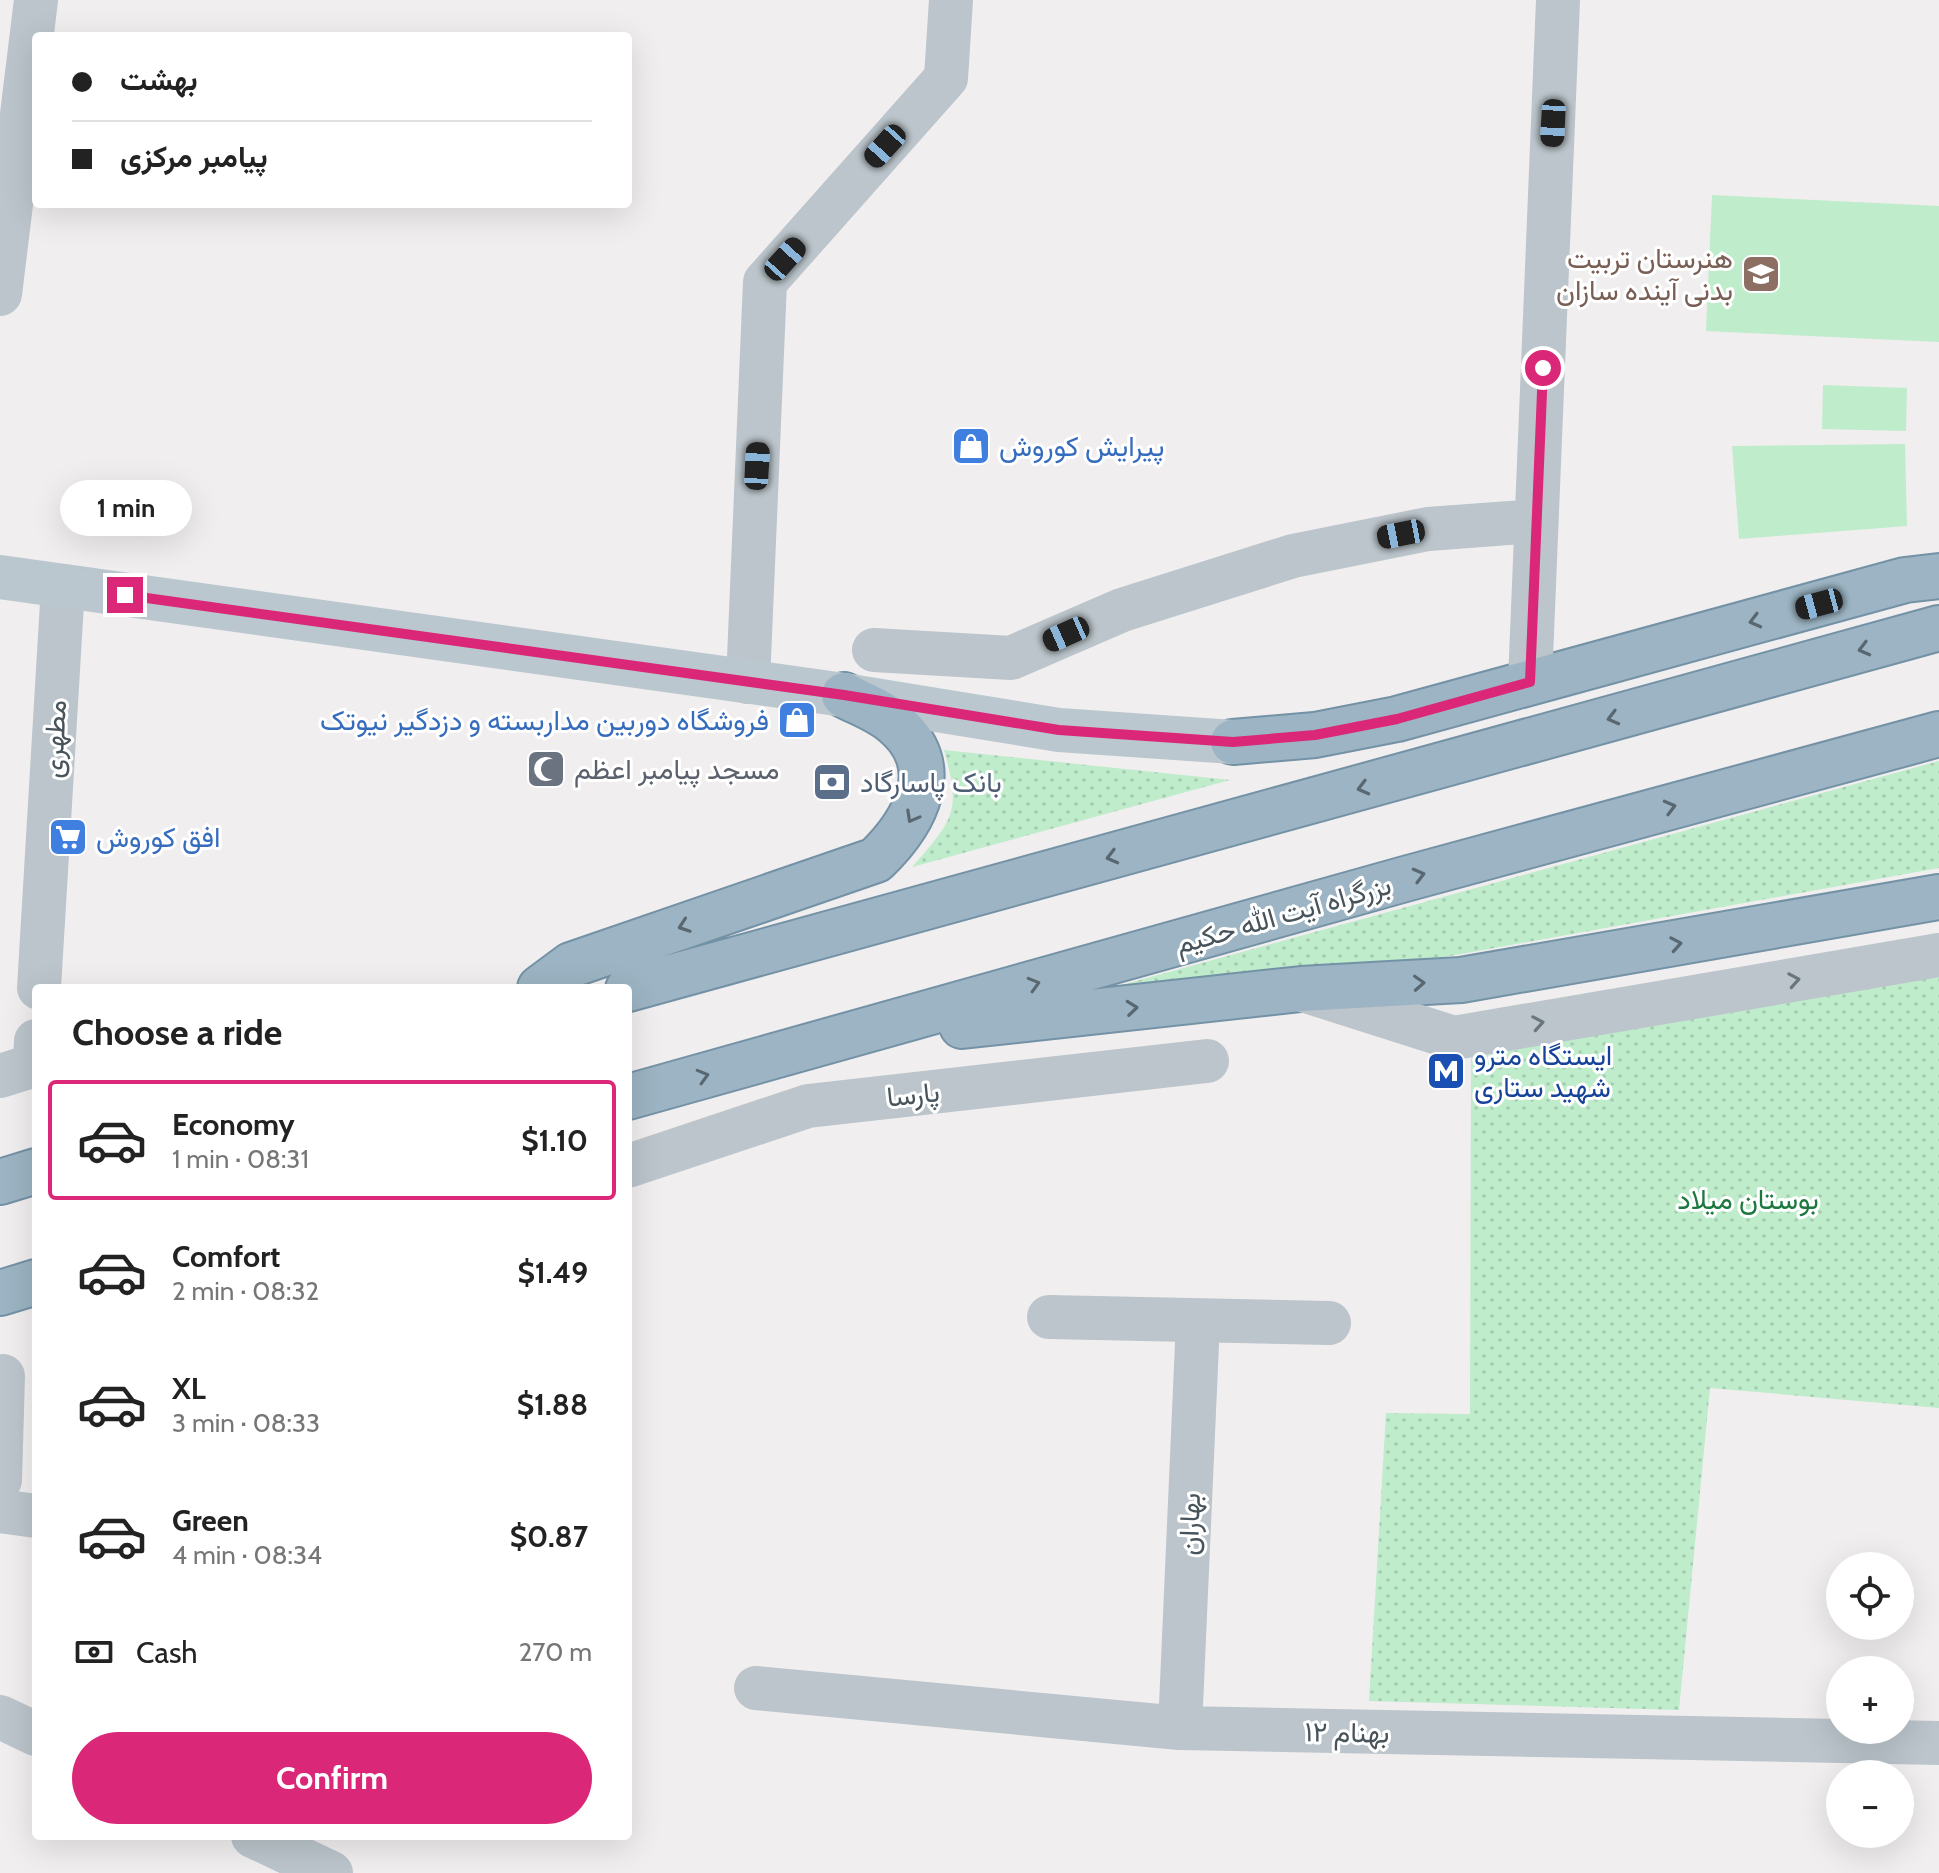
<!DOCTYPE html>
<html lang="en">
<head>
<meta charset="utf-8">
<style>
  :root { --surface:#fff; --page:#f6f6f6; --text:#222; --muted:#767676; --line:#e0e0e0; --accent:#db2777 }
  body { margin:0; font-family:Cabin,Vazirmatn,sans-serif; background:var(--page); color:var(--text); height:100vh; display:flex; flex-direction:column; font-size:30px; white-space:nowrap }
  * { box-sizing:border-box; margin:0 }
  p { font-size:26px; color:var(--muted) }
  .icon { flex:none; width:44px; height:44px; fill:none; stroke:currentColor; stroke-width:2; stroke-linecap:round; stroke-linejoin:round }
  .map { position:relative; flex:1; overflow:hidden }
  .side { position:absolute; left:32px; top:984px; width:600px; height:856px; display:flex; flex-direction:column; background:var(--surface); border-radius:8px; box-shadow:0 8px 32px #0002 }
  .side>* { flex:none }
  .guide { position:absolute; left:32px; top:32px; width:600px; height:176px; border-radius:8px; box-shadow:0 8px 32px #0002; display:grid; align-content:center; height:176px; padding:0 40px; background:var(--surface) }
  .controls { position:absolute; left:1826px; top:1552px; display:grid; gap:16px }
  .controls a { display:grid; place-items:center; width:88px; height:88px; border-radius:50%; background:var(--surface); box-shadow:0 8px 32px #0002; font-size:40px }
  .end { position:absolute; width:36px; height:36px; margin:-18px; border:10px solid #db2777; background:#fff; box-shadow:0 0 0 4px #fff }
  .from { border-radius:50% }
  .bubble { position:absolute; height:56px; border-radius:28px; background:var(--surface); box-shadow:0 8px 32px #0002; font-size:26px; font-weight:700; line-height:56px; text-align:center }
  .car { position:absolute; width:24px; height:48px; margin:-24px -12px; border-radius:10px; box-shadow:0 0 6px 2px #0007; background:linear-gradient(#222 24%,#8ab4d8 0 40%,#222 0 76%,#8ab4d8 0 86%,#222 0) }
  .guide b { display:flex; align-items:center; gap:28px; height:76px; font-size:30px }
  .guide b+b { border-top:2px solid var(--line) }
  .guide i { width:20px; height:20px; background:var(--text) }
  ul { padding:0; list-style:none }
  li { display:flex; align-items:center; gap:24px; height:120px; margin:0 16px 12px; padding:0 24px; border:4px solid transparent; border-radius:8px }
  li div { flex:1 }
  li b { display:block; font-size:30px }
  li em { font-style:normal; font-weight:700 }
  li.on { border-color:var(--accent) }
  li>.icon { width:72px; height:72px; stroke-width:1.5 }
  h2 { padding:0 40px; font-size:36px; line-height:96px }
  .pay { display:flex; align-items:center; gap:20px; height:88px; padding:0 40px; font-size:30px }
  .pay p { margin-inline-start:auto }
  .button { display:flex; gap:16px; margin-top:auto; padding:16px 40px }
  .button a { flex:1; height:92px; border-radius:48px; background:var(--accent); color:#fff; font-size:32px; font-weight:700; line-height:92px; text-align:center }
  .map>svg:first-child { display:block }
  .green { fill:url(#green-dots) }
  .pitch { fill:#bfeccb }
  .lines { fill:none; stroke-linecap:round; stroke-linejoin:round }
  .trunk-casing { stroke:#7492a6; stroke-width:48 }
  .minor { stroke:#bbc5cb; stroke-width:44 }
  .tertiary { stroke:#bbc5cb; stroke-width:44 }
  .secondary { stroke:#bbc7cf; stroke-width:44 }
  .trunk { stroke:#9cb4c3; stroke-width:44 }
  .oneway { stroke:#596770 }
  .oneway2 { stroke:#6a767d }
  .route { stroke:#db2777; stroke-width:10 }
  .labels { text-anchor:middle; stroke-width:6; stroke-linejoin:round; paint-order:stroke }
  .education-label { font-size:28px; fill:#785e54; stroke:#fff; text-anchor:end }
  .shop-label { font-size:28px; fill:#366cbe; stroke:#fff; text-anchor:start }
  .street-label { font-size:28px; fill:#48545b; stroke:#fff }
  .worship-label { font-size:28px; fill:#5b616d; stroke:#fff; text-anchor:start }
  .service-label { font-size:28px; fill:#4e5e75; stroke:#fff; text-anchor:start }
  .transit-label { font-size:28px; fill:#164399; stroke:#fff; text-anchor:start }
  .park-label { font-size:28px; fill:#1d783f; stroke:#fff }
</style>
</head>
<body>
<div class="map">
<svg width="1939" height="1873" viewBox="0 0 1939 1873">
  <defs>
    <pattern id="green-dots" width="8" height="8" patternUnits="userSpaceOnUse" patternTransform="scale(2)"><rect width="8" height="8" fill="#bfeccb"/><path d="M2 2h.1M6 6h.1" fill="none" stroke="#a6ccb1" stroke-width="1.8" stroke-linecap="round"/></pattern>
  </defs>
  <rect width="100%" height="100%" fill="#f1eeef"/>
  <path class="green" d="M 944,750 L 1230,780 L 912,867 C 953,820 962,812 944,750 Z
    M 1939,761 L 1939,868 L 1450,956 L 1063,1001 Z
    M 1939,969 L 1939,1408 L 1710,1388 L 1679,1710 L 1369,1701 L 1386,1413 L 1470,1414 L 1471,1058 Z"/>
  <path class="pitch" d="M 1712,195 L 1939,206 L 1939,342 L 1706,331 Z
    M 1823,385 L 1907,388 L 1906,431 L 1822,429 Z
    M 1905,444 L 1907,526 L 1739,539 L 1732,446 Z"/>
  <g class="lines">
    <g class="trunk-casing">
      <path id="trunk" d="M 1233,742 L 1315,735 L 1397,719 L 1905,580 L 1939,576
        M 540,988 L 571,965 L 876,860 C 915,822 947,766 893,722 C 879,710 859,703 844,695
        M 628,989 L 1939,628
        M 962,1026 L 1301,989 L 1461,980 L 1939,897
        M 628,1097 L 1405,879 L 1939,734
        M 0,1182 L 36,1171
        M 0,1293 L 36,1282"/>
    </g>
    <path class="minor" d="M 0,294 L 36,0
      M 874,650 L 1011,658 L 1122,610 L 1293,556 L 1428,529 L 1536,521
      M 748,682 L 765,282 L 946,78 L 951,0
      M 1530,682 L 1558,0
      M 39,988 L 63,586
      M 1303,990 L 1454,1038 L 1939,955
      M 0,1076 L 35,1065 L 36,1041
      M 628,1166 L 808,1106 L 1207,1061
      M 1049,1317 L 1329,1323
      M 0,1480 L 3,1376
      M 0,1511 L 36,1516
      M 756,1688 L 1180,1728 L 1939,1743
      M 1180,1728 L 1198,1321"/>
    <path class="tertiary" d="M 0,1717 L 36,1734
      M 253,1836 L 331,1873"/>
    <path class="secondary" d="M 0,577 L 844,695 L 1059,730 L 1233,742"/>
    <use href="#trunk" class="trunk"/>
  </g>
  <defs><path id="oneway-chevron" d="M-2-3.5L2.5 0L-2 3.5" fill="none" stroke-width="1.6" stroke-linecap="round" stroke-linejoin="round" transform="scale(2)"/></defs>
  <g class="oneway">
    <use href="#oneway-chevron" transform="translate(1755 621) rotate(165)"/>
    <use href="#oneway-chevron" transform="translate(1864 649) rotate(165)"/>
    <use href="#oneway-chevron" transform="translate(1613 718) rotate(165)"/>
    <use href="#oneway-chevron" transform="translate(1363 788) rotate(165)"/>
    <use href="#oneway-chevron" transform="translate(1670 807) rotate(-15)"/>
    <use href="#oneway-chevron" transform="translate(912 817) rotate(119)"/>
    <use href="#oneway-chevron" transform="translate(1112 857) rotate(165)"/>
    <use href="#oneway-chevron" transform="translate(1419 875) rotate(-15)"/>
    <use href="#oneway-chevron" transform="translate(684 926) rotate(161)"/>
    <use href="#oneway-chevron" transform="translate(1676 944) rotate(-10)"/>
    <use href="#oneway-chevron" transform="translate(1419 983) rotate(-3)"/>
    <use href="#oneway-chevron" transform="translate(1034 984) rotate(-16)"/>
    <use href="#oneway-chevron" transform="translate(1132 1008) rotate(-6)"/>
    <use href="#oneway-chevron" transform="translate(703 1076) rotate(-16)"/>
  </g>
  <g class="oneway2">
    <use href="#oneway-chevron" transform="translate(1794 980) rotate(-10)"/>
    <use href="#oneway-chevron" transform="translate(1538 1023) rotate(-10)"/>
  </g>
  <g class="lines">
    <path class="route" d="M 125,595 L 844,695 L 1059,730 L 1233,742 L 1315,735 L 1397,719 L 1530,682 L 1543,368"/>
  </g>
  <defs>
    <g id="school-square" transform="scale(2)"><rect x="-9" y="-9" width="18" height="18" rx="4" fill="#8d6e63" stroke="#fff"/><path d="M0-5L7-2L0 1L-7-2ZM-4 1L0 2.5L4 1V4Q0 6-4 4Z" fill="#fff"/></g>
    <g id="shop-square" transform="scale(2)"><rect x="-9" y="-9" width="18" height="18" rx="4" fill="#3f7fe0" stroke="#fff"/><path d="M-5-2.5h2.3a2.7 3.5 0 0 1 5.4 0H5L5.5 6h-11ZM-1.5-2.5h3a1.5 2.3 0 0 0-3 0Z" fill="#fff"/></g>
    <g id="mosque-square" transform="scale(2)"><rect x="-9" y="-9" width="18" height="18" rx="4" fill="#6b7280" stroke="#fff"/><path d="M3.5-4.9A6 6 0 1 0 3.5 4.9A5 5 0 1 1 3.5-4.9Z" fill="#fff"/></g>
    <g id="bank-square" transform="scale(2)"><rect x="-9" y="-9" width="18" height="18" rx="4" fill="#5c6f8a" stroke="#fff"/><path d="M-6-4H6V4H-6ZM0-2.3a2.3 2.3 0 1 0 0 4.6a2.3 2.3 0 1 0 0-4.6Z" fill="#fff"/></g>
    <g id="supermarket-square" transform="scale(2)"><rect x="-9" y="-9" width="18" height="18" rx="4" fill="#3f7fe0" stroke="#fff"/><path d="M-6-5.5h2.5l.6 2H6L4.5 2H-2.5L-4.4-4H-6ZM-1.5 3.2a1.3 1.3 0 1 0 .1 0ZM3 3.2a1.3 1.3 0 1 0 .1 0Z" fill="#fff"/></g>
    <g id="metro-square" transform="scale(2)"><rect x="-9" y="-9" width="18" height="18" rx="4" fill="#1a4fb4" stroke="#fff"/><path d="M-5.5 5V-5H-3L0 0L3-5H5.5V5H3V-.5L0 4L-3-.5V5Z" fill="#fff"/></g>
  </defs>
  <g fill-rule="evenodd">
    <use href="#school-square" x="1761" y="274"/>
    <use href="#shop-square" x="971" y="446"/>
    <use href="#shop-square" x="797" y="720"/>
    <use href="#mosque-square" x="546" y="769"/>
    <use href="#bank-square" x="832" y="782"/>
    <use href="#supermarket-square" x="68" y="837"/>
    <use href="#metro-square" x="1446" y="1071"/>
  </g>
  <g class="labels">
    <g class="education-label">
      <text x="1733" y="268">هنرستان تربیت<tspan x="1733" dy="32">بدنی آینده سازان</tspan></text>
    </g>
    <g class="shop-label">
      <text x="999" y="456">پیرایش کوروش</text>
      <text x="769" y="730" text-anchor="end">فروشگاه دوربین مداربسته و دزدگیر نیوتک‌</text>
      <text x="96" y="847">افق کوروش</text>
    </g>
    <g class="street-label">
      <text transform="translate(54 739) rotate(-87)" y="10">مطهری</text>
      <text transform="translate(1283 914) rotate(-16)" y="10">بزرگراه آیت الله حکیم</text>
      <text transform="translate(913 1094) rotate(-6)" y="10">پارسا</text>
      <text transform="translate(1189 1524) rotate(-88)" y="10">بهاران</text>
      <text transform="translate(1347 1732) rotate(1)" y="10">بهنام ۱۲</text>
    </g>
    <g class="worship-label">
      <text x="574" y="779">مسجد پیامبر اعظم</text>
    </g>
    <g class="service-label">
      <text x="860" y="792">بانک پاسارگاد</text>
    </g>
    <g class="transit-label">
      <text x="1474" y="1065">ایستگاه مترو<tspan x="1474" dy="32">شهید ستاری</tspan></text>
    </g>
    <g class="park-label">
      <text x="1748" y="1209">بوستان میلاد</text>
    </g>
  </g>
</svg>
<div class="controls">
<a><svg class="icon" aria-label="locate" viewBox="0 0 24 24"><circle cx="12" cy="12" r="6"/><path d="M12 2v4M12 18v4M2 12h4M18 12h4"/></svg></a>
<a>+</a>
<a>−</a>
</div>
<i class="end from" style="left:1543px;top:368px"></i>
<i class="end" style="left:125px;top:595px"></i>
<div class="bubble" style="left:60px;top:480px;width:132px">1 min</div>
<i class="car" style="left:1553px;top:123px;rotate:183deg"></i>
<i class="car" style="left:885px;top:146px;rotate:222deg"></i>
<i class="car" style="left:785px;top:259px;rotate:42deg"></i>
<i class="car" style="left:757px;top:466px;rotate:3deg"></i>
<i class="car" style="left:1401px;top:534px;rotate:259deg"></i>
<i class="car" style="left:1819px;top:604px;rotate:255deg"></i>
<i class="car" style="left:1066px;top:634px;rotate:246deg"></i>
<div class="guide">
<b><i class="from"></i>بهشت</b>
<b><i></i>پیامبر مرکزی</b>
</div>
<section class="side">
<h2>Choose a ride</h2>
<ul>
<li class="on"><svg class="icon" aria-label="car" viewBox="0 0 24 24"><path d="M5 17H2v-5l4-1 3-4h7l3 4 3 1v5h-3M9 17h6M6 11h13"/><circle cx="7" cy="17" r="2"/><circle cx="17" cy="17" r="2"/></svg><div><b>Economy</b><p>1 min · 08:31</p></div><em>$1.10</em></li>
<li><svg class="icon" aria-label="car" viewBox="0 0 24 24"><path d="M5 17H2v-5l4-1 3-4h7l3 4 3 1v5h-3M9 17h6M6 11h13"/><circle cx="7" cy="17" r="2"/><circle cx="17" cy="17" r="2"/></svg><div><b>Comfort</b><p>2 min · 08:32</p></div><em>$1.49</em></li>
<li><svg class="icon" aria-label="car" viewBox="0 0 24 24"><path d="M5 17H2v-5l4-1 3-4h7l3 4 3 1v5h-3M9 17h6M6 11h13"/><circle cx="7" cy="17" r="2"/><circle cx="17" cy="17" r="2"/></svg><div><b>XL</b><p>3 min · 08:33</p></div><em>$1.88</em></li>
<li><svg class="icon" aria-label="car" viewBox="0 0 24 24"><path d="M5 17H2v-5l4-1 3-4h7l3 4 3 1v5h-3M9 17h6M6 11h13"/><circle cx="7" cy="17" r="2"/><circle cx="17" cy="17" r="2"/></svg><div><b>Green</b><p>4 min · 08:34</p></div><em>$0.87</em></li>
</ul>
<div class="pay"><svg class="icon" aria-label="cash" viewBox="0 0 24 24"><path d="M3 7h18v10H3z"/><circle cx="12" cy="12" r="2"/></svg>Cash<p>270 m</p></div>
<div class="button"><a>Confirm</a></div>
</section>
</div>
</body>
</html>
